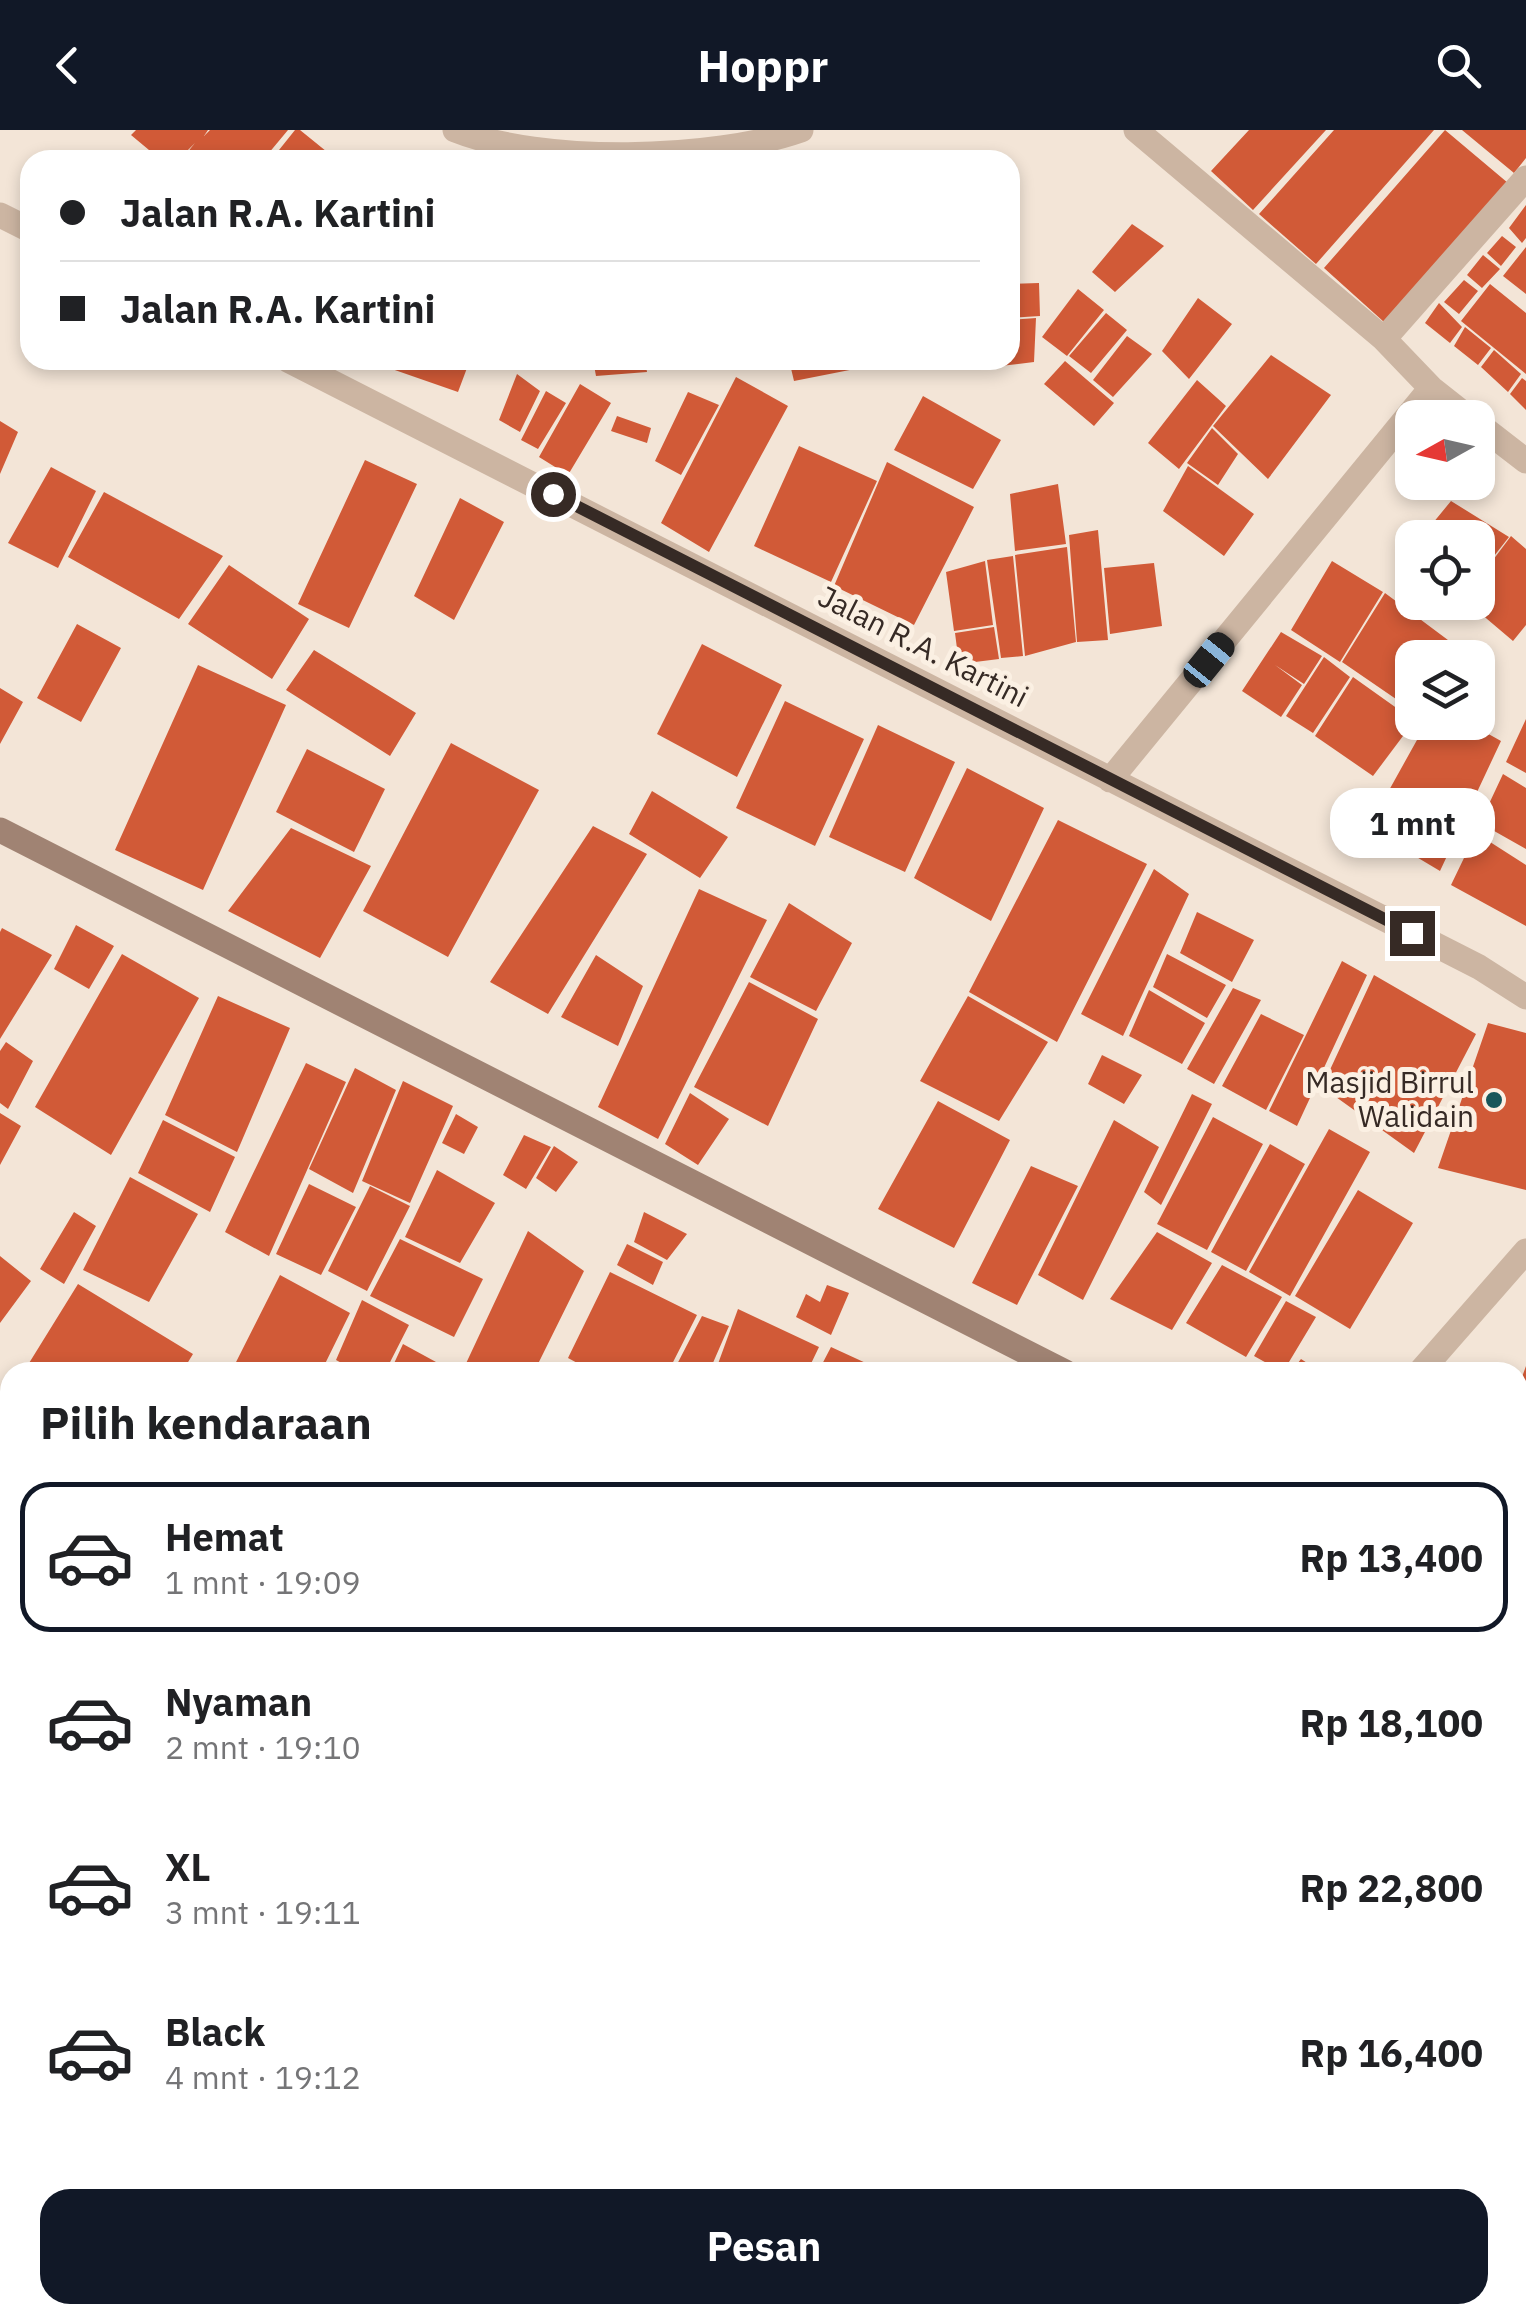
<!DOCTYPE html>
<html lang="id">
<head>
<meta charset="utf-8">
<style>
  :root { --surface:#fff; --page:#f2f2f2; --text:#202124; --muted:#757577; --line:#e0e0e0; --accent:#111827 }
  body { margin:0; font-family:"IBM Plex Sans",sans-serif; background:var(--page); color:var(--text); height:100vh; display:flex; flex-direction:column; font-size:38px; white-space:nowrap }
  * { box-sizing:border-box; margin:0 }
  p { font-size:32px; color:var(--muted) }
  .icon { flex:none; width:55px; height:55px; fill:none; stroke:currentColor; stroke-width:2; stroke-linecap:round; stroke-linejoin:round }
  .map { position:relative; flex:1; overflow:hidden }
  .side { position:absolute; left:0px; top:1232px; width:1528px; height:962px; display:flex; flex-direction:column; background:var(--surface); border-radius:30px 30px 0 0; box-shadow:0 5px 15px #0003 }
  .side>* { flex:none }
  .top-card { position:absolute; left:20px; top:20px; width:1000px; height:220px; border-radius:30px; box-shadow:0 5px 15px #0003; display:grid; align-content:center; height:220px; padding:0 40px; background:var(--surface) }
  .needle { width:65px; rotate:262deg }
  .controls { position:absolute; left:1395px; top:270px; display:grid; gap:20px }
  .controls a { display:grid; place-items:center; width:100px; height:100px; border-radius:20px; background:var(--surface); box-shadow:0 5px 15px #0003; font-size:50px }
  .end { position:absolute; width:45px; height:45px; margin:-22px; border:12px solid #362a25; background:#fff; box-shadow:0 0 0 5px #fff }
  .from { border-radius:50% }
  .bubble { position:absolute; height:70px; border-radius:30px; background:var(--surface); box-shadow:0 5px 15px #0003; font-size:32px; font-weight:700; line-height:70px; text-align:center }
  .car { position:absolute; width:30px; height:60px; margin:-30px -15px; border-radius:12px; box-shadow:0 0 8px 2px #0007; background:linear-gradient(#222 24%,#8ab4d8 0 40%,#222 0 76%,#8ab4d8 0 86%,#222 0) }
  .top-card b { display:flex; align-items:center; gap:35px; height:95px; font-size:38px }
  .top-card b+b { border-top:2px solid var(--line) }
  .top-card i { width:25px; height:25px; background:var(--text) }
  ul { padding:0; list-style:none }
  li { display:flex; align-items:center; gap:30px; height:150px; margin:0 20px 15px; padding:0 20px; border:5px solid transparent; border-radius:30px }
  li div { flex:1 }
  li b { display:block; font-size:38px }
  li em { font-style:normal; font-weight:700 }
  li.active { border-color:var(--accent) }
  li>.icon { width:90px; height:90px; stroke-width:1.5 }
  h2 { padding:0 40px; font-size:45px; line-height:120px }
  .primary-button { display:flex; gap:20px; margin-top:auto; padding:20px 40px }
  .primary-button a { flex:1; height:115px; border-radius:30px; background:var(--accent); color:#fff; font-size:40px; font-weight:700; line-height:115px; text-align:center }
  header { display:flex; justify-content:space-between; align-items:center; height:130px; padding:0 40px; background:var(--accent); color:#fff; font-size:45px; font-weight:700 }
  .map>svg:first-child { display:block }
  .building { fill:#d15a37 }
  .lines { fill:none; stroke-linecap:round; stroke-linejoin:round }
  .minor { stroke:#ccb5a2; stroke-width:25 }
  .secondary { stroke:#a08373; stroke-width:25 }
  .route { stroke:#362a25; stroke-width:12 }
  .poi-dot { fill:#17575b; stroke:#fbf0e3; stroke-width:4 }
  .labels { text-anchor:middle; stroke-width:10; stroke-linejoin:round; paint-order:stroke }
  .street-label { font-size:30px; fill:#362a25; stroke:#fbf0e3 }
  .poi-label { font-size:30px; fill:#362a25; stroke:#fbf0e3; text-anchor:end }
</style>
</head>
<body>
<header><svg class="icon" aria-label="back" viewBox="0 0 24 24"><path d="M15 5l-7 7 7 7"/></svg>Hoppr<svg class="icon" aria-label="search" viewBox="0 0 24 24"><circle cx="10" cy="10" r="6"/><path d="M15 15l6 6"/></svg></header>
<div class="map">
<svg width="1526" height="2193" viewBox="0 0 1526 2193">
  <rect width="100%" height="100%" fill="#f3e5d7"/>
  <path class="building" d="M 136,0 L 208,0 L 204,6 L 210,0 L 288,0 L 263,30 L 181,30 L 195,13 L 178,30 L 161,30 L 131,5 Z
    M 295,0 L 300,0 L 337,30 L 271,30 Z
    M 1249,0 L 1326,0 L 1253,80 L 1211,41 Z
    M 1334,0 L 1434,0 L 1316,134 L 1259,84 Z
    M 1445,0 L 1508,53 L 1384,192 L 1324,138 Z
    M 1462,0 L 1526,0 L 1526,28 L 1514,43 Z
    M 1526,75 L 1526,108 L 1522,113 L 1509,98 Z
    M 1132,94 L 1164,116 L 1115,162 L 1092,142 Z
    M 1502,106 L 1516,117 L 1501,136 L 1487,123 Z
    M 1526,117 L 1526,164 L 1503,146 Z
    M 1483,125 L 1500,139 L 1482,158 L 1467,145 Z
    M 1464,150 L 1478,161 L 1459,184 L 1444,172 Z
    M 1039,153 L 1040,186 L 1010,188 L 1010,154 Z
    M 1490,154 L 1526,183 L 1526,244 L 1461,191 Z
    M 1078,159 L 1104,180 L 1067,226 L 1042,207 Z
    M 1198,168 L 1232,194 L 1189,249 L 1162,221 Z
    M 1439,173 L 1462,197 L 1450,213 L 1425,193 Z
    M 1106,183 L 1127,200 L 1091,243 L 1069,226 Z
    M 1036,188 L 1034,232 L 975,239 L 974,230 L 1010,230 L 1010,190 Z
    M 1465,197 L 1491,218 L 1478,235 L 1454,216 Z
    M 1127,206 L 1152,224 L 1113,267 L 1093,250 Z
    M 1494,220 L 1521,244 L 1508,262 L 1481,237 Z
    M 1271,225 L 1331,265 L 1268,349 L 1213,296 Z
    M 366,230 L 470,230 L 458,262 Z
    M 593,230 L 645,230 L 647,242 L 596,246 Z
    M 789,230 L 874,230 L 875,235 L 794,251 Z
    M 1065,231 L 1114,273 L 1094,296 L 1044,254 Z
    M 517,244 L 540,261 L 520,302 L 499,290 Z
    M 736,247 L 788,276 L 709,422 L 661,393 Z
    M 1522,248 L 1526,251 L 1526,280 L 1510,264 Z
    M 1197,250 L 1226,276 L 1179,339 L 1148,313 Z
    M 580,254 L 611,273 L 568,345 L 539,327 Z
    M 546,261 L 566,273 L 538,319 L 521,310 Z
    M 688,262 L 719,275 L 681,345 L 655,331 Z
    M 923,266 L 1001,310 L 973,359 L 894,320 Z
    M 617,286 L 651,298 L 647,313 L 611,301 Z
    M 0,291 L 18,302 L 0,344 Z
    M 1212,298 L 1238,324 L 1218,355 L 1187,333 Z
    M 799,316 L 877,351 L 831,452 L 754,416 Z
    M 365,330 L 417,354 L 349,498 L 298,474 Z
    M 887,332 L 974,377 L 914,495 L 834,456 Z
    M 1188,336 L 1254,384 L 1224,426 L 1163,381 Z
    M 51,337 L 96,361 L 58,438 L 8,413 Z
    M 1058,354 L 1066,414 L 1015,421 L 1010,364 Z
    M 104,362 L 223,426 L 179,489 L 68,427 Z
    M 460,368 L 504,392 L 454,490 L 414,466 Z
    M 1451,371 L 1509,407 L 1483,440 L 1478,436 L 1478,408 L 1444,408 L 1451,397 L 1439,408 L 1428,399 Z
    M 1098,400 L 1108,510 L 1077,512 L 1069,405 Z
    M 1511,406 L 1526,419 L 1526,495 L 1513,511 L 1467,472 L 1478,472 L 1478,450 Z
    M 1067,417 L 1076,512 L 1025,526 L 1015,425 Z
    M 1013,426 L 1023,526 L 1001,528 L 987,430 Z
    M 985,431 L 993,495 L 954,501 L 946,442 Z
    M 1332,431 L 1383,462 L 1340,532 L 1291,500 Z
    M 1154,433 L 1162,496 L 1110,504 L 1104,438 Z
    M 229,435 L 309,489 L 272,549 L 188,494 Z
    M 1385,463 L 1456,516 L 1449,528 L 1412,528 L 1412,580 L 1342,532 Z
    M 1429,472 L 1459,472 L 1447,487 Z
    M 77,494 L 121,518 L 81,592 L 37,568 Z
    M 994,497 L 999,529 L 959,534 L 955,503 Z
    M 1281,502 L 1322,526 L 1304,554 L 1275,535 L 1302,555 L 1281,587 L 1242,561 Z
    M 702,514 L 782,555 L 737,647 L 657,604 Z
    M 314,520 L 416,583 L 390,626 L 286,560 Z
    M 1324,527 L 1350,547 L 1313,603 L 1286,586 Z
    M 198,535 L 286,575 L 203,760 L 115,720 Z
    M 1353,547 L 1412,589 L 1412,594 L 1373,646 L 1315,606 Z
    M 0,558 L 23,572 L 0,614 Z
    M 785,571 L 864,609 L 815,716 L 736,678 Z
    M 1526,589 L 1526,643 L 1506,632 Z
    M 1427,592 L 1467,592 L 1501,611 L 1440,741 L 1368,698 Z
    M 878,595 L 955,632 L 905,742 L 829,707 Z
    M 451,613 L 539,660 L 448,827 L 363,781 Z
    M 307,619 L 385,659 L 354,722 L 276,682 Z
    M 967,638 L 1044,678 L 991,791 L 914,748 Z
    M 1503,644 L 1526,658 L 1526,719 L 1480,693 Z
    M 652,661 L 728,707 L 700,748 L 629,704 Z
    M 1058,690 L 1147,734 L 1057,912 L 969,862 Z
    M 593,696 L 647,724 L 548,884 L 490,852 Z
    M 291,698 L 371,736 L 320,828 L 228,781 Z
    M 1476,703 L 1526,735 L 1526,796 L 1451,755 Z
    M 1154,739 L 1189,764 L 1123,906 L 1081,884 Z
    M 699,759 L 767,790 L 658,1009 L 598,977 Z
    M 789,773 L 852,813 L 816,881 L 750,847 Z
    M 1197,782 L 1254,810 L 1232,852 L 1180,823 Z
    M 76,795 L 114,816 L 89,859 L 54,839 Z
    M 2,798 L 52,825 L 0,909 L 0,802 Z
    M 122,824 L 199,868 L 111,1025 L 35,977 Z
    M 1167,824 L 1226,855 L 1207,888 L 1153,857 Z
    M 596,825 L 643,856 L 618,916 L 561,887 Z
    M 1342,831 L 1367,845 L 1297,996 L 1269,981 Z
    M 1374,845 L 1476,904 L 1414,1023 L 1322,957 Z
    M 749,852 L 818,889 L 768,996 L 694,957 Z
    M 1233,858 L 1261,870 L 1214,954 L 1187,939 Z
    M 1149,860 L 1205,893 L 1182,934 L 1129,906 Z
    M 218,866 L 290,898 L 237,1022 L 165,985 Z
    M 968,866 L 1048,912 L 999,991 L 920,951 Z
    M 1261,884 L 1304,905 L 1266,980 L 1222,956 Z
    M 1488,893 L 1526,903 L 1526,1060 L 1438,1038 Z
    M 6,912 L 33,931 L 8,979 L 0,973 L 0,921 Z
    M 1102,925 L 1142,945 L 1124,974 L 1088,954 Z
    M 306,933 L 346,952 L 269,1126 L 225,1102 Z
    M 355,938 L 396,960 L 353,1063 L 309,1039 Z
    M 403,951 L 453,976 L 410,1073 L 362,1051 Z
    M 690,963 L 729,989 L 698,1035 L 665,1014 Z
    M 1192,964 L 1212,974 L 1161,1075 L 1144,1062 Z
    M 938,971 L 1010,1010 L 954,1118 L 878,1079 Z
    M 0,983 L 21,996 L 0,1035 Z
    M 456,984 L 478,997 L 464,1024 L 442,1013 Z
    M 1213,987 L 1263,1014 L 1207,1120 L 1157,1094 Z
    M 163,990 L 235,1027 L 210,1082 L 138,1043 Z
    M 1114,990 L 1159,1017 L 1083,1170 L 1038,1145 Z
    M 1329,999 L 1370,1022 L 1290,1166 L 1249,1142 Z
    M 524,1005 L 551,1017 L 526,1059 L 503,1045 Z
    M 1270,1014 L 1305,1034 L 1246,1141 L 1211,1122 Z
    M 554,1016 L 578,1032 L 556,1062 L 536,1048 Z
    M 1031,1036 L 1078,1056 L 1017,1175 L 972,1153 Z
    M 437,1040 L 495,1073 L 460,1133 L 405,1107 Z
    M 130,1047 L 198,1084 L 149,1172 L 83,1140 Z
    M 309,1054 L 356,1077 L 321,1145 L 276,1124 Z
    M 370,1056 L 410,1076 L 367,1161 L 328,1141 Z
    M 1358,1060 L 1413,1093 L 1350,1199 L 1295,1166 Z
    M 74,1082 L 96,1096 L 64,1154 L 40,1139 Z
    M 644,1082 L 687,1104 L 667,1130 L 634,1112 Z
    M 528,1101 L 584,1141 L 534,1242 L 462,1242 Z
    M 1157,1102 L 1212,1133 L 1172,1200 L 1110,1169 Z
    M 400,1109 L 483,1149 L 454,1207 L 370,1166 Z
    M 627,1114 L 663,1132 L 653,1155 L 617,1135 Z
    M 0,1126 L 31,1151 L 0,1193 Z
    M 1222,1135 L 1282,1167 L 1246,1227 L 1186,1193 Z
    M 610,1142 L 697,1185 L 668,1242 L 594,1242 L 568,1228 Z
    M 280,1145 L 350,1183 L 321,1242 L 231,1242 Z
    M 78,1154 L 193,1224 L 182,1242 L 35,1242 L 26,1238 Z
    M 827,1155 L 849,1163 L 831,1205 L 796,1187 L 806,1164 L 820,1172 Z
    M 362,1170 L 409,1195 L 385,1242 L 358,1242 L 336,1230 Z
    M 1286,1171 L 1316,1187 L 1283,1242 L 1254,1226 Z
    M 738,1179 L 819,1217 L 807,1242 L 715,1242 Z
    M 702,1186 L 729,1196 L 709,1242 L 673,1242 Z
    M 403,1214 L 447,1238 L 445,1242 L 390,1242 Z
    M 831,1217 L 868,1234 L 864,1242 L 818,1242 Z
    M 1301,1229 L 1321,1242 L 1291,1242 Z
    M 1526,1236 L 1526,1262 L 1518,1258 Z
    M 1518,1265 L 1526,1270 L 1526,1327 L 1518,1323 Z
    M 0,1318 L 10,1337 L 0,1340 Z
    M 1518,1329 L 1526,1333 L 1526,1457 L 1518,1452 Z
    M 10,1362 L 10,1386 L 1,1366 Z
    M 0,1383 L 10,1405 L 10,1597 L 3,1600 L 0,1593 Z
    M 1526,1567 L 1526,1640 L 1518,1635 L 1518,1584 Z
    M 10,1636 L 10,1695 L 0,1698 L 0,1640 Z
    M 1518,1644 L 1526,1648 L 1526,1764 L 1518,1761 Z
    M 10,1704 L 10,1801 L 4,1803 L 0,1793 L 0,1708 Z
    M 1518,1768 L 1526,1772 L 1526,1841 L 1518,1837 Z
    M 1518,1844 L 1526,1848 L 1526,1900 L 1518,1919 Z
    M 132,2185 L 256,2185 L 260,2193 L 226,2193 L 234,2188 L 222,2193 L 132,2193 Z
    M 379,2185 L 454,2185 L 435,2193 L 383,2193 Z
    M 763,2185 L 853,2185 L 857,2193 L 748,2193 Z
    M 1047,2185 L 1060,2185 L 1065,2193 L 1036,2193 Z
    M 1067,2185 L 1168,2185 L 1157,2193 L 1073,2193 Z
    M 1248,2185 L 1261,2185 L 1270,2193 L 1240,2193 Z
    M 1280,2185 L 1331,2185 L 1323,2193 L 1288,2193 Z
    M 1339,2185 L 1363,2185 L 1372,2193 L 1332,2193 Z
    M 1408,2185 L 1452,2185 L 1445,2193 L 1418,2193 Z"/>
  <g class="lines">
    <path class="minor" d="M 455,0 C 542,35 713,31 801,0
      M 1136,0 L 1384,209 L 1431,258 L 1469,288
      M 0,85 L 30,100
      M 1384,209 L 1526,48
      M 288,230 L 1479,837 L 1526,867
      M 1478,294 L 1526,331
      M 1110,650 L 1431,258
      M 1420,1242 L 1526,1121
      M 0,1969 L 10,2001
      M 69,2185 L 73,2193
      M 583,2193 L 601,2185"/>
    <path class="secondary" d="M 0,700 L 1065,1242
      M 1518,1470 L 1526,1475"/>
  </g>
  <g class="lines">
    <path class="route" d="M 553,364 L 1412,803"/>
  </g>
  <circle class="poi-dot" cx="1494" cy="970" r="10"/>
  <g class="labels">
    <g class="street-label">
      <text transform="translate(923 517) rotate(27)" y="10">Jalan R.A. Kartini</text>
    </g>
    <g class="poi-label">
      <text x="1474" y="963">Masjid Birrul<tspan x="1474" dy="34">Walidain</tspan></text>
    </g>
  </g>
</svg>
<div class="controls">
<a><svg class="needle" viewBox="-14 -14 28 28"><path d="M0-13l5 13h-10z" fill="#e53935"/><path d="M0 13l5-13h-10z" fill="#757577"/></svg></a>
<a><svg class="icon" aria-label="locate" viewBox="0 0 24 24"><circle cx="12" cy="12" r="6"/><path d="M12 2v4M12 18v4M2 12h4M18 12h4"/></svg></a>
<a><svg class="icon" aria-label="layers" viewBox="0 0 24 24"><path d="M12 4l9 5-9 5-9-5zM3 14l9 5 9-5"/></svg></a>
</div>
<i class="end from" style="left:553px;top:364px"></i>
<i class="end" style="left:1412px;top:803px"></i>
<div class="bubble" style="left:1330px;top:658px;width:165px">1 mnt</div>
<i class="car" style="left:1209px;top:530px;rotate:39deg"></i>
<div class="top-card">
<b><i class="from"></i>Jalan R.A. Kartini</b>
<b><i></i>Jalan R.A. Kartini</b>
</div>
<section class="side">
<h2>Pilih kendaraan</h2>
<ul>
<li class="active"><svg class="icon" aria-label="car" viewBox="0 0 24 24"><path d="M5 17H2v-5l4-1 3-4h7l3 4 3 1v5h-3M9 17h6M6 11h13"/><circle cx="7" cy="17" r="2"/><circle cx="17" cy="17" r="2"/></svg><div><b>Hemat</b><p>1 mnt · 19:09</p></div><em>Rp 13,400</em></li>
<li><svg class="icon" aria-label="car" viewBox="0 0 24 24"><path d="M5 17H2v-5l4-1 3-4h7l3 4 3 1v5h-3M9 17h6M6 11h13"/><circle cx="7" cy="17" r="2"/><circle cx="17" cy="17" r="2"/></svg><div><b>Nyaman</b><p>2 mnt · 19:10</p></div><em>Rp 18,100</em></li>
<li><svg class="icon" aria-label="car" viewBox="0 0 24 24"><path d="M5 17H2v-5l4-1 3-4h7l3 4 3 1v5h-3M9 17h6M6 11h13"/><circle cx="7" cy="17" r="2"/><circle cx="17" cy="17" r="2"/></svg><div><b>XL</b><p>3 mnt · 19:11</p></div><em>Rp 22,800</em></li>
<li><svg class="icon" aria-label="car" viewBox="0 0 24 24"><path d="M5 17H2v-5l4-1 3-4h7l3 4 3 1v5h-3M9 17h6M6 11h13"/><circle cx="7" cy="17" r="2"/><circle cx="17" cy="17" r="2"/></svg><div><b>Black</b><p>4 mnt · 19:12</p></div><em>Rp 16,400</em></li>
</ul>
<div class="primary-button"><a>Pesan</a></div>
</section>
</div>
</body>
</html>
